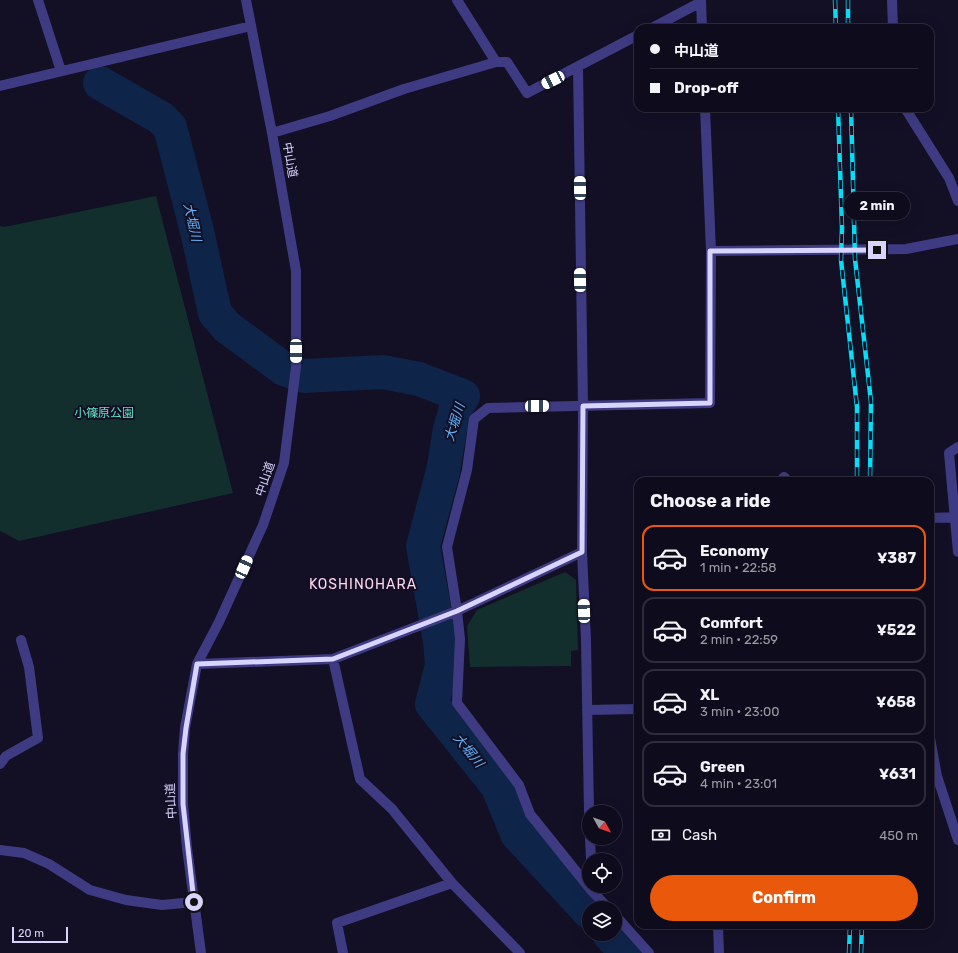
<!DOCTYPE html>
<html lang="en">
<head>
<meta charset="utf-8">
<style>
  :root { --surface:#0e0b1c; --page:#1c1929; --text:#f1f3f6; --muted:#9b9ba3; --line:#2e2b3b; --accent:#ea580c }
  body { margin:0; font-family:Rubik,"Noto Sans JP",sans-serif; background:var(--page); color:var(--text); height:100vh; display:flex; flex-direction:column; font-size:15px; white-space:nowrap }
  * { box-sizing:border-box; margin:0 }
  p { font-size:13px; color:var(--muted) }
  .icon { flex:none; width:22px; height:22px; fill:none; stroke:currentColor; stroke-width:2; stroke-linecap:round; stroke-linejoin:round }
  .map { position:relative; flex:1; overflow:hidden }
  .panel { position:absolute; left:634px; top:477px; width:300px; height:452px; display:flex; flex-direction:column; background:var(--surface); border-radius:12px; box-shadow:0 4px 16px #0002,0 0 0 1px var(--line) }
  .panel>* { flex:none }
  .banner { position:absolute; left:634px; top:24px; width:300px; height:88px; border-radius:12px; box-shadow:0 4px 16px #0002,0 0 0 1px var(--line); display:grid; align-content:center; height:88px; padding:0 16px; background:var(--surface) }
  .needle { width:26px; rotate:130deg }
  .buttons { position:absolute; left:582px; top:805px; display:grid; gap:8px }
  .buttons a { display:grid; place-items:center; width:40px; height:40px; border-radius:50%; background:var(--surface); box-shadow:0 4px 16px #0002,0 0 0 1px var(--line); font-size:20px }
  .scale { position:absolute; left:12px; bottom:10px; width:56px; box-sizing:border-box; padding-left:4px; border:2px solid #d9d4fe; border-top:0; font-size:11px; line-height:14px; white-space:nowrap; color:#d9d4fe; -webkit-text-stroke:3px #130f25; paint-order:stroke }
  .end { position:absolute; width:18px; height:18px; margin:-9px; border:5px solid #d9d4fe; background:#111; box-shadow:0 0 0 2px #111 }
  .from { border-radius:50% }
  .bubble { position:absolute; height:28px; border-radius:14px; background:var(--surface); box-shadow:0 4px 16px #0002,0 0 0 1px var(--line); font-size:13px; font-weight:700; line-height:28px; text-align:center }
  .car { position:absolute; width:12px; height:24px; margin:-12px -6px; border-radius:5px; box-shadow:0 0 3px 1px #0007; background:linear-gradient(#fff 24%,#345 0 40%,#fff 0 76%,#345 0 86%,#fff 0) }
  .banner b { display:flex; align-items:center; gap:14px; height:38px; font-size:15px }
  .banner b+b { border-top:1px solid var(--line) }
  .banner i { width:10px; height:10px; background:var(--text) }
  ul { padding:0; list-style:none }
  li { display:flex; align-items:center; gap:12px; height:66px; margin:0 8px 6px; padding:0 8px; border:2px solid var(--line); border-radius:12px }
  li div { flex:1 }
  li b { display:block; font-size:15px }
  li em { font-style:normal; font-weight:700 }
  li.on { border-color:var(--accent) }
  li>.icon { width:36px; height:36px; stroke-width:1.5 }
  h2 { padding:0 16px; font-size:18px; line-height:48px }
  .pay { display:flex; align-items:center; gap:10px; height:44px; padding:0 16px; font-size:15px }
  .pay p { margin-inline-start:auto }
  .button { display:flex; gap:8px; margin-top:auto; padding:8px 16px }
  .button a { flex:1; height:46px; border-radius:24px; background:var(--accent); color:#fff; font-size:16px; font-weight:700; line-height:46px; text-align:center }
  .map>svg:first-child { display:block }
  .green { fill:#122f2e }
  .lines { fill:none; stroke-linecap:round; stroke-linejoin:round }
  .river { stroke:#0f2449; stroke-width:34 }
  .minor { stroke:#3e3b83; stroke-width:10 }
  .rail-casing { stroke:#04dff9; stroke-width:4.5 }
  .rail { stroke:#130f25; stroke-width:3; stroke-dasharray:9; stroke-linecap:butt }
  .route { stroke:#d9d4fe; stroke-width:5 }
  .labels { text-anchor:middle; stroke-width:4; stroke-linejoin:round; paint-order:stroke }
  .street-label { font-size:12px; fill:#d9d4fe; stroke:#130f25 }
  .park-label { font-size:12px; fill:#60debf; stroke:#130f25 }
  .water-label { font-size:13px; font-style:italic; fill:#64b4fc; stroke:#130f25 }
  .quarter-label { font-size:14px; letter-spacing:1px; fill:#fed6ef; stroke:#130f25 }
</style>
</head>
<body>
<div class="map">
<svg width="958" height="953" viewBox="0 0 958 953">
  <rect width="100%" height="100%" fill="#130f25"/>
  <path class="green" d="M 156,196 L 233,493 L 19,541 L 0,531 L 0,226 L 4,227 Z
    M 565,572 L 576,580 L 578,650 L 571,651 L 571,666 L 470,667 L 467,626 L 477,610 Z"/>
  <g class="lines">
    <path class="river" d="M 100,83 L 161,118 L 170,127 L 197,231 L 215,313 L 227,327 L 284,369 L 304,376 L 383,372 L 419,379 L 463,396 L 456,408 L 450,429 L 443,471 L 423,546 L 440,641 L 442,665 L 432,704 L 498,787 L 517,834 L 589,912
      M 609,934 L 627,953"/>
    <path class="minor" d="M 38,0 L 61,71
      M 457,0 L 496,62
      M 701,0 L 702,28
      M 892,0 L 893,28
      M 652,28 L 701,2
      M 578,67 L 583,406 L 582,552 L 586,640 L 589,812
      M 0,86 L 251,26
      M 905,108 L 949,178 L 958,201
      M 272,133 L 330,116 L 404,89 L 496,62 L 507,62 L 527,93 L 638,35
      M 711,251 L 906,249 L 958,239
      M 958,447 L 949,453 L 958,552
      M 781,481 L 784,477 L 788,481
      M 930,518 L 958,517
      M 333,659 L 360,779 L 392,809 L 452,883 L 520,953
      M 197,664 L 333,659 L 457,611 L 582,552
      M 587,710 L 638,709
      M 930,738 L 937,776 L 958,840
      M 0,764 L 6,756 L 38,738 L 29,667 L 21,640
      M 590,838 L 591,860
      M 0,850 L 24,853 L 49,864 L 90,890 L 126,900 L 162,905 L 194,902
      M 608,908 L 591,890 L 530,814 L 519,785 L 457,703 L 460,639 L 457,611 L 447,547 L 467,470 L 474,419 L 488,408 L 710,403 L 711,251 L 705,108
      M 615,915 L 649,953
      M 718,925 L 719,953
      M 201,953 L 187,848 L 183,804 L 183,754 L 185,728 L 197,664 L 219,622 L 263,525 L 284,463 L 296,367 L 296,271 L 272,133 L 246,0
      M 343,953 L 337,923 L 452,883"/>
    <g class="rail-casing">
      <path id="rail" d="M 835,0 L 836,28
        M 848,0 L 848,28
        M 838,108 L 842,228 L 841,260 L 857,407 L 857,481
        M 851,108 L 855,259 L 871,402 L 870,481
        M 849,953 L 850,925
        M 861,953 L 862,925"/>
    </g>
    <use href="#rail" class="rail"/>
  </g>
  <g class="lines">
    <path class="route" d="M 194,902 L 183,804 L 183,754 L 186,728 L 197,664 L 333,659 L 457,611 L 582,552 L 583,406 L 710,403 L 710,251 L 877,250"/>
  </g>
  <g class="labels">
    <g class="street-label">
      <text transform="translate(290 160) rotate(80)" y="4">中山道</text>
      <text transform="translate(265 479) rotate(-71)" y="4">中山道</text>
      <text transform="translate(171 801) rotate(-93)" y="4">中山道</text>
    </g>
    <g class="park-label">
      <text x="104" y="417">小篠原公園</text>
    </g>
    <g class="water-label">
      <text transform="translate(193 222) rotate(77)" y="5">大堀川</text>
      <text transform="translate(454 422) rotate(-73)" y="5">大堀川</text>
      <text transform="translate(469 750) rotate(51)" y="5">大堀川</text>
    </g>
    <g class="quarter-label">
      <text x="363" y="589">KOSHINOHARA</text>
    </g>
  </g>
</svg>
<div class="buttons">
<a><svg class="needle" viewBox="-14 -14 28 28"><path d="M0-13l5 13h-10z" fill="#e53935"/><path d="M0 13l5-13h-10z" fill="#9b9ba3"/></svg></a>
<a><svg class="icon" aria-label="locate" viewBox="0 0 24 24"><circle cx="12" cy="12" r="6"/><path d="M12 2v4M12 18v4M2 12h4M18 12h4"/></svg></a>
<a><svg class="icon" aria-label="layers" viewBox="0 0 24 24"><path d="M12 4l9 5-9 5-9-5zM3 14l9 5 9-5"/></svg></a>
</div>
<div class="scale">20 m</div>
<i class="end from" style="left:194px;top:902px"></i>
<i class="end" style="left:877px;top:250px"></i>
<div class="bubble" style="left:844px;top:192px;width:66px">2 min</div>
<i class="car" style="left:553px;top:80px;rotate:243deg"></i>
<i class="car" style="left:580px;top:188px;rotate:359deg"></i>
<i class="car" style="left:580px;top:280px;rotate:359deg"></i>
<i class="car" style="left:296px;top:351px;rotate:180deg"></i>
<i class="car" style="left:537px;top:406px;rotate:89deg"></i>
<i class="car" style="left:244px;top:567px;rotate:24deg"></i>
<i class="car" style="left:584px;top:611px;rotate:358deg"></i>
<div class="banner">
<b><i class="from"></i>中山道</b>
<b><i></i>Drop-off</b>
</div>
<section class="panel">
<h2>Choose a ride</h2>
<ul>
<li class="on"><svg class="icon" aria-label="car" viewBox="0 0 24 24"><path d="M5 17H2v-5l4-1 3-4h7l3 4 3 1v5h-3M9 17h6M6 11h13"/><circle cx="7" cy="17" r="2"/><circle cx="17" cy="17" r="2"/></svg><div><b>Economy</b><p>1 min · 22:58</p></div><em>¥387</em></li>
<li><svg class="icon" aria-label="car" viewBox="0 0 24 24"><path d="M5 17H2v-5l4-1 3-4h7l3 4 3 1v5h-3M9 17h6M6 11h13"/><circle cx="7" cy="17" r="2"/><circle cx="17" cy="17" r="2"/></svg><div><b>Comfort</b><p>2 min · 22:59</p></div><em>¥522</em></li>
<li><svg class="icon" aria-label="car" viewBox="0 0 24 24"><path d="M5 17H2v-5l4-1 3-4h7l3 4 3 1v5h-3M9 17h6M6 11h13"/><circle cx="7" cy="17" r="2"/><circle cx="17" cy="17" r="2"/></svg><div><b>XL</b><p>3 min · 23:00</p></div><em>¥658</em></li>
<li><svg class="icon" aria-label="car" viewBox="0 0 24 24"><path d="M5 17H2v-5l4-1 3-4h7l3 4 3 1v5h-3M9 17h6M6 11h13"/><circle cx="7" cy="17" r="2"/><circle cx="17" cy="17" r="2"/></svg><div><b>Green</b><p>4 min · 23:01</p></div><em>¥631</em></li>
</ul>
<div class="pay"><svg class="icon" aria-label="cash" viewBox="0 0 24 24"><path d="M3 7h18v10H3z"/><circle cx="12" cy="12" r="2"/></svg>Cash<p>450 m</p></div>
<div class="button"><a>Confirm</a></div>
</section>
</div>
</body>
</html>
